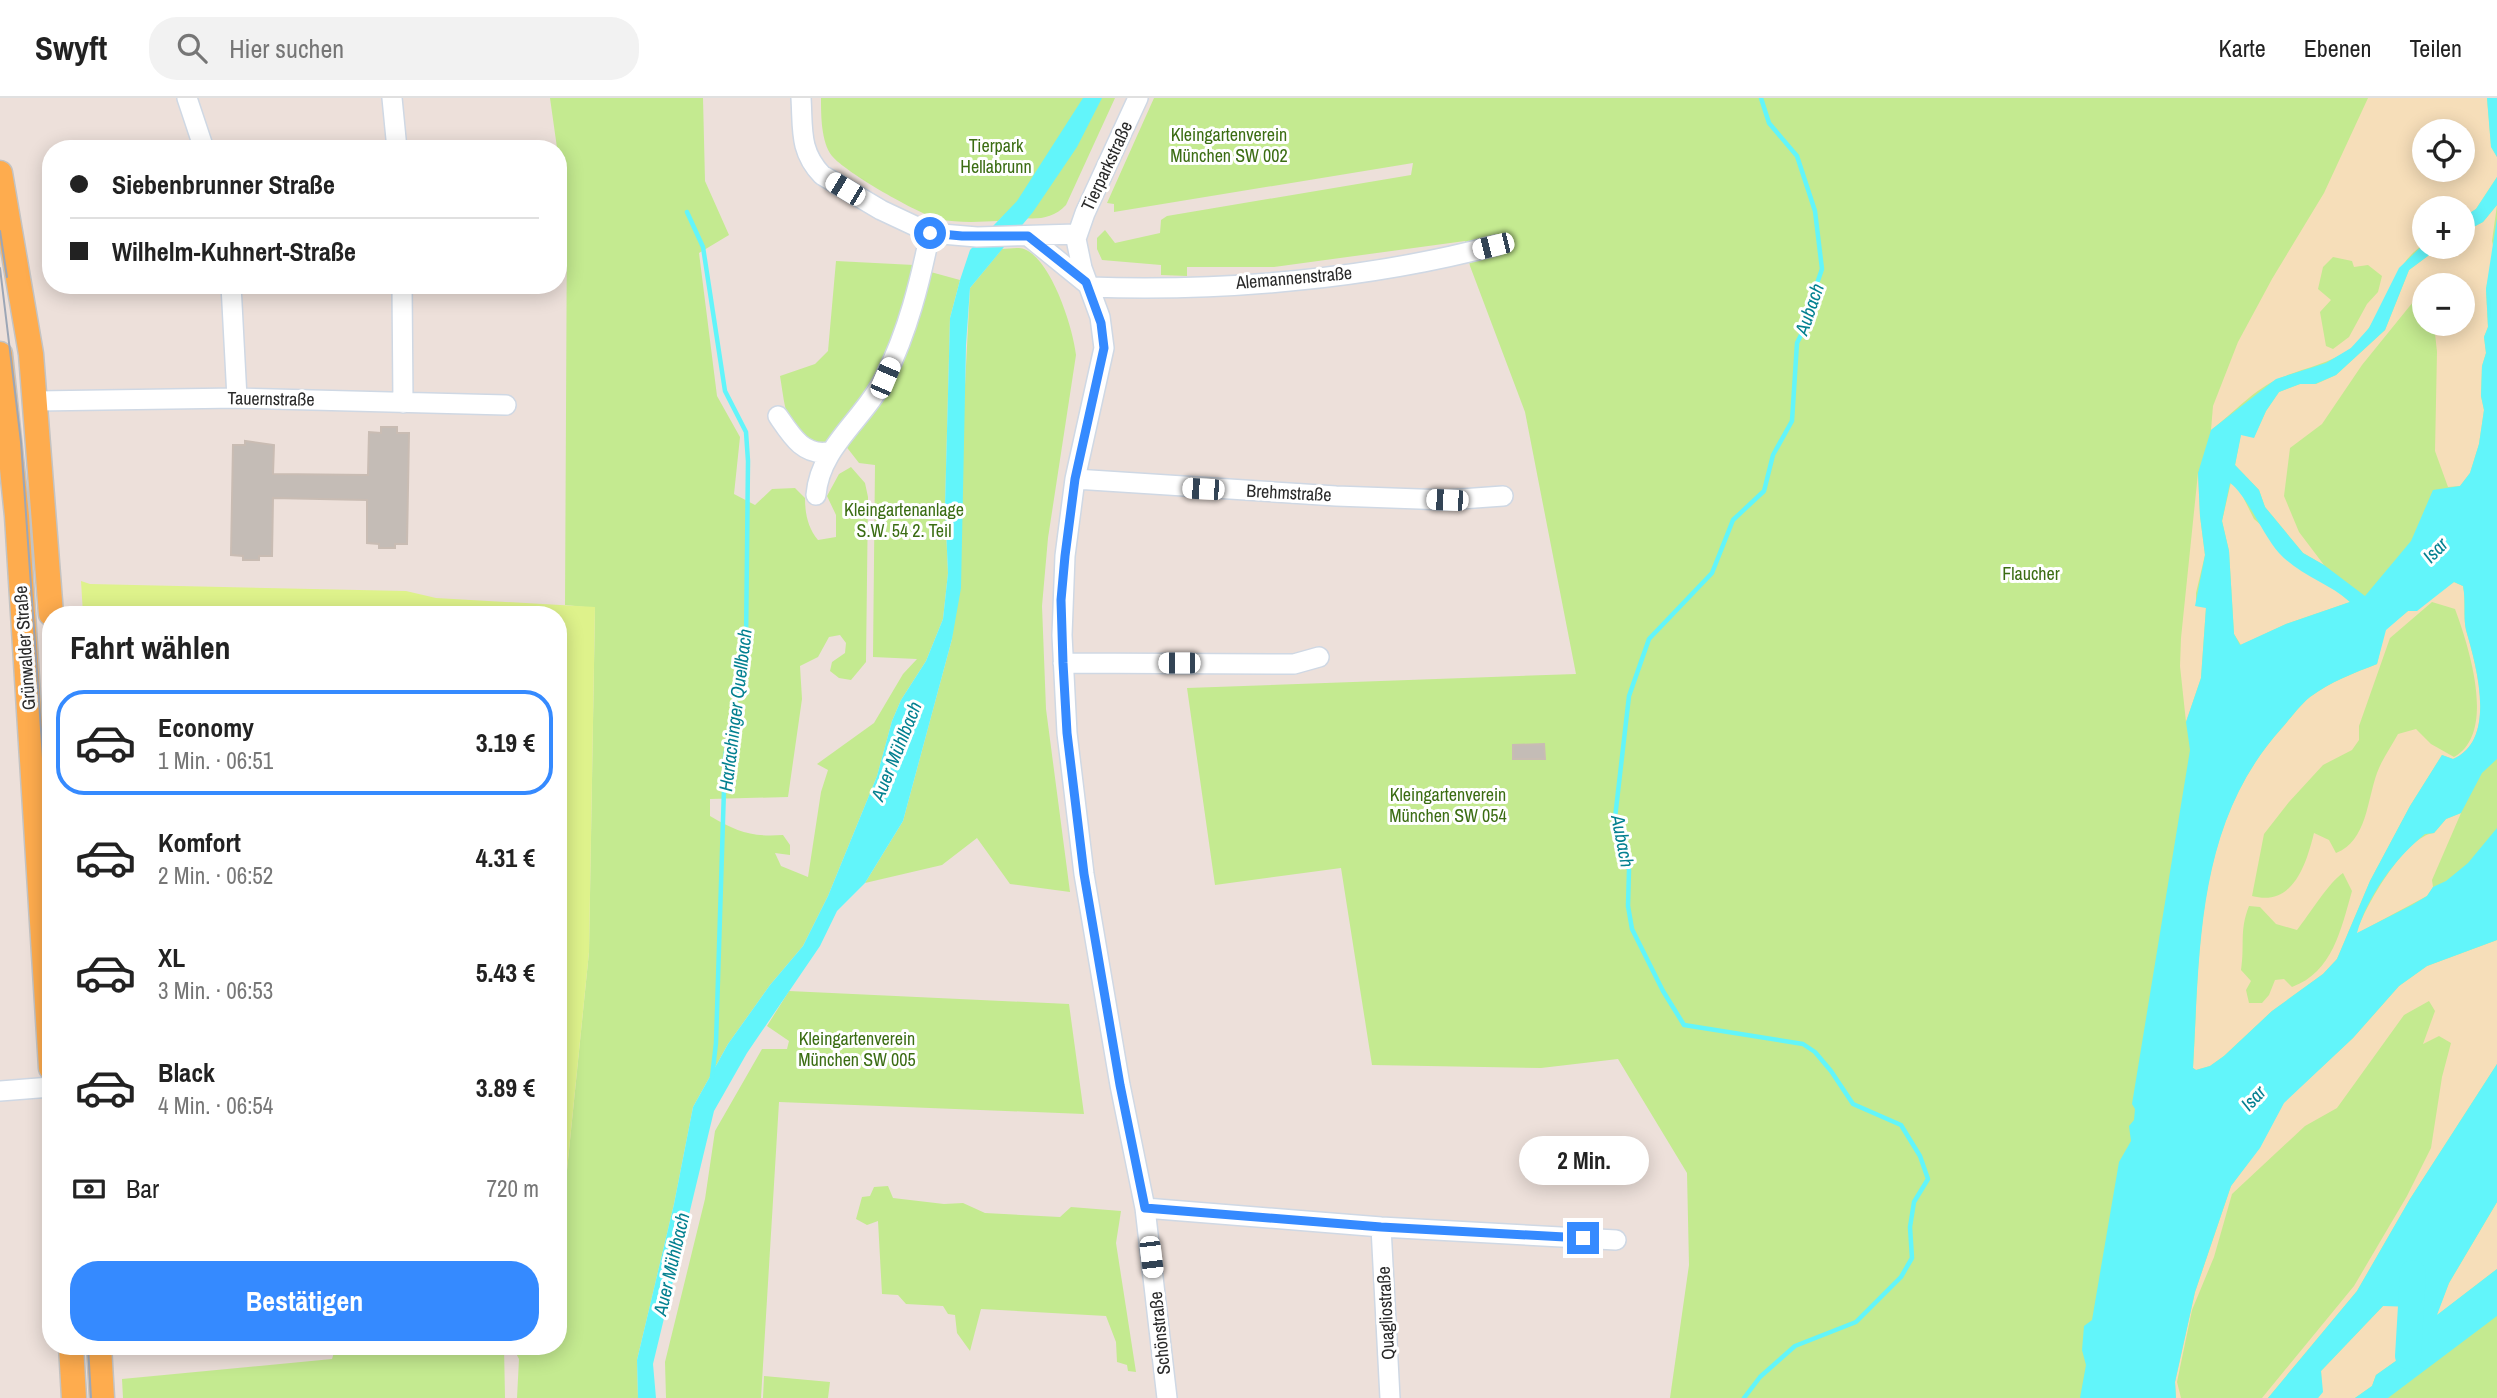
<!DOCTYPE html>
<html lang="de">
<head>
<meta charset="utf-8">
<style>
  :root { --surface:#fff; --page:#f2f2f2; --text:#222; --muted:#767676; --line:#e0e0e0; --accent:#358aff }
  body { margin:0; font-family:"Archivo Narrow",sans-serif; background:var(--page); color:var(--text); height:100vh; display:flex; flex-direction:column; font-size:26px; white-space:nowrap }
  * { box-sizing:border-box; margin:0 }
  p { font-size:23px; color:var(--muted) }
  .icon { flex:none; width:38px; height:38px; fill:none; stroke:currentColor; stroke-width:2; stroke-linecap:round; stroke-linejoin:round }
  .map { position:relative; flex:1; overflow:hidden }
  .side { position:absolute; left:42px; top:508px; width:525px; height:749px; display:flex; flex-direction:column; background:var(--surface); border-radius:28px; box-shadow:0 4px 18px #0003 }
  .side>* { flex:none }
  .guide { position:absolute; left:42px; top:42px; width:525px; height:154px; border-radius:28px; box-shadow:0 4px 18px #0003; display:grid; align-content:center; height:154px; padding:0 28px; background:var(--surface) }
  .tools { position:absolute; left:2412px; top:21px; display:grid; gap:14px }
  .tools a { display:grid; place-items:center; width:63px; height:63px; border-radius:50%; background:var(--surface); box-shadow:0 4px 18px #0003; font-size:35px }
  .end { position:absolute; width:32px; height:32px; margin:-16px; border:9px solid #358aff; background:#fff; box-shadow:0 0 0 4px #fff }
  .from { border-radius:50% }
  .bubble { position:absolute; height:49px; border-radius:24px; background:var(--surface); box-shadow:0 4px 18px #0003; font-size:23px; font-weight:700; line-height:49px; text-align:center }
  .car { position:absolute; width:21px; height:42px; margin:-21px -10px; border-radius:9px; box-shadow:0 0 5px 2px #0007; background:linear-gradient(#fff 24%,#345 0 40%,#fff 0 76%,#345 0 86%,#fff 0) }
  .guide b { display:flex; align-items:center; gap:24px; height:66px; font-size:26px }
  .guide b+b { border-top:2px solid var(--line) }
  .guide i { width:18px; height:18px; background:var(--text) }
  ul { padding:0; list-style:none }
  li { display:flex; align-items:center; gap:21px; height:105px; margin:0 14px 10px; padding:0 14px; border:4px solid transparent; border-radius:28px }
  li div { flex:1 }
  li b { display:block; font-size:26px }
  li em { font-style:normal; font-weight:700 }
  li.selected { border-color:var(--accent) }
  li>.icon { width:63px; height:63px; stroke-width:1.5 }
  h2 { padding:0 28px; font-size:32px; line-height:84px }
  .pay { display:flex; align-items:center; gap:18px; height:77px; padding:0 28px; font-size:26px }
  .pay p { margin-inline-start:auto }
  .button { display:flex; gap:14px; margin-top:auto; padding:14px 28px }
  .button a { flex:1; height:80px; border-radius:28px; background:var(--accent); color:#fff; font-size:28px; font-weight:700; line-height:80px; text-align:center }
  header { display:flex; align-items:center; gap:42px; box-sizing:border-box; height:98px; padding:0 35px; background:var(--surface); border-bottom:2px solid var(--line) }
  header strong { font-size:33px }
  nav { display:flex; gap:38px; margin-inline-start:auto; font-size:24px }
  .search { width:490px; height:63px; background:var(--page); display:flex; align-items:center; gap:18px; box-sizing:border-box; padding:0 24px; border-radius:28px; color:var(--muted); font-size:26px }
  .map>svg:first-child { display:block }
  .green { fill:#c4ea90; fill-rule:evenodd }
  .sand { fill:#f6deb9; fill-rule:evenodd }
  .pitch { fill:#def28b }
  .water { fill:#62f5fa; fill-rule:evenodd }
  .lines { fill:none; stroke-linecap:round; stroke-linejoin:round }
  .stream { stroke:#62f5fa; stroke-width:4.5 }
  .river { stroke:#62f5fa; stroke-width:26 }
  .building { fill:#c4bcb6; stroke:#c9bcb3; stroke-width:2 }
  .minor-casing { stroke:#cfd8e4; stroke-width:22 }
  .major-casing { stroke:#c3c3c3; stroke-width:27 }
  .minor { stroke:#fff; stroke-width:19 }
  .major { stroke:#feac4e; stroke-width:24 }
  .tram { stroke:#9ca6b6; stroke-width:2 }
  .route { stroke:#358aff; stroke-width:9 }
  .labels { text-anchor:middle; stroke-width:6; stroke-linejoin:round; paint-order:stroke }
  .park-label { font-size:18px; fill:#3b6d13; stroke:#fff }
  .street-label { font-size:18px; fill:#292929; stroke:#fff }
  .water-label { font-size:19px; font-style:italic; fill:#038090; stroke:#fff }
</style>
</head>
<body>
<header>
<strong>Swyft</strong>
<div class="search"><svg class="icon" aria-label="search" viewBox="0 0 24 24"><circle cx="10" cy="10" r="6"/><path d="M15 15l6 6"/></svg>Hier suchen</div>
<nav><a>Karte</a><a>Ebenen</a><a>Teilen</a></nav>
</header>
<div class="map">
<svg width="2497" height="1300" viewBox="0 0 2497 1300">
  <rect width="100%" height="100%" fill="#ede0da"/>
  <path class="green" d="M 550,0 L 703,0 L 705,83 L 729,137 L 699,155 L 717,298 L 740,339 L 734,396 L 755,407 L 772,391 L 795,390 L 805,400 C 805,416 808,430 818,442 L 836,439 L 836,417 L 827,398 L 839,376 L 851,369 L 865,385 L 868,399 L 866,564 L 851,582 L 839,580 L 830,573 L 832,564 L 845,555 L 846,545 L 840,537 L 829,539 L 818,559 L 800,568 L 802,601 L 788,699 L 710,701 L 710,718 C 738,734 750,739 783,737 L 790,747 L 790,757 L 775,755 L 781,768 L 808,779 L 821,694 L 828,672 L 817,666 L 874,625 L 903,576 L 917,561 L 873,559 L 875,367 L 859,365 L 845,347 L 927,173 L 960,182 L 950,220 L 945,408 L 948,475 L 943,521 L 926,563 L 901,602 L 892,623 L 877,678 L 828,798 L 803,848 L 770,887 L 728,946 L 693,1009 L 674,1106 L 637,1262 L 638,1300 L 517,1300 L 519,1261 L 512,1248 L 558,1248 L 558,1112 L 563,1112 L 589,854 L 595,510 L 565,507 L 567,121 Z
    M 821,0 L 1115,0 L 1066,107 C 1048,126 1026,120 1003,118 L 998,123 C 980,124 956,125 939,121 C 918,116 845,74 832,58 C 821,44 821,17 821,0 Z
    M 1154,0 L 2497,0 L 2497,1300 L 1670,1300 L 1689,1167 L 1687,1075 L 1618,961 L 1541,970 L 1372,967 L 1341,770 L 1215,787 L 1187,590 L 1576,576 L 1525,314 L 1470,168 L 1465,143 L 1274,169 L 1187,169 L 1187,178 L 1161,177 L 1161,167 L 1102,162 L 1097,151 L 1097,140 L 1105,132 L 1115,145 L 1160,135 L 1161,122 L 1167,118 L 1411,77 L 1413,65 L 1114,114 L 1114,106 L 1107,105 ZM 2424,33 L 2462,33 L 2462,72 L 2424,72 ZM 2424,110 L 2462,110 L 2462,149 L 2424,149 ZM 2424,187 L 2462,187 L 2462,226 L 2424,226 Z
    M 1002,151 C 1008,151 1018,149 1024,151 C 1051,161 1073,229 1076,257 L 1048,440 L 1042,508 L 1046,611 L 1070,794 L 1010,786 L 977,740 L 942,767 L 865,785 L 903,723 L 952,541 L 970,190 Z
    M 836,163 L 914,167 L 896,237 L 879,276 L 829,343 L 820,347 C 784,332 786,313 780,278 L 815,266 L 828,253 Z
    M 789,893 L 1069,906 L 1084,1016 L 779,1004 L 761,1300 L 666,1300 L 665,1264 L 705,1101 L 715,1033 L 762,951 L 787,951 L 789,943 L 767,928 Z
    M 888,1088 L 893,1100 L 944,1106 L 963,1105 L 985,1115 L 1060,1119 L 1071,1109 L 1121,1113 L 1116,1145 L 1136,1274 L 1128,1273 L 1127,1267 L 1117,1264 L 1116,1244 L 1106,1218 L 981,1211 L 970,1253 L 957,1235 L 955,1217 L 948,1216 L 943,1208 L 906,1206 L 898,1197 L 882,1196 L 878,1123 L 867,1127 L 856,1121 L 862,1099 L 870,1098 L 874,1089 Z
    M 336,1248 L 504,1248 L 505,1300 L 123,1300 L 122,1281 L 332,1261 Z
    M 764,1278 L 830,1284 L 828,1300 L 763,1300 Z"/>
  <path class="sand" d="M 2368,0 L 2487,0 L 2491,48 L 2497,59 L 2497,79 L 2476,111 L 2462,120 L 2462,110 L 2424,110 L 2424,146 C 2386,171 2385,224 2350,251 C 2329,266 2304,270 2280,280 C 2254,291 2234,315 2211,332 L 2213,308 L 2238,244 L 2272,181 L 2324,95 ZM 2424,33 L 2462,33 L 2462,72 L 2424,72 ZM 2333,159 L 2352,163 L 2354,169 L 2368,167 L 2382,178 L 2378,194 L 2367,206 L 2349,239 L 2333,251 L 2326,248 L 2320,214 L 2331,202 L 2318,191 L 2323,169 Z
    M 2497,107 L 2492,143 L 2494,152 L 2486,191 L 2488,229 L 2484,239 L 2486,255 L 2482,268 L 2481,298 L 2484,312 L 2479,346 L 2470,375 L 2460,388 L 2448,389 L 2435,353 L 2437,254 L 2434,226 L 2462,226 L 2462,187 L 2424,187 L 2424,203 L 2413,204 L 2362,267 L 2322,326 L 2290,350 L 2284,398 L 2299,434 L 2324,467 L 2303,455 L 2265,409 L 2259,392 L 2235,367 L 2241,336 L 2254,339 L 2266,313 L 2279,294 L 2300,286 L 2316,286 L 2336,277 L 2385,232 L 2409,172 L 2440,149 L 2462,149 L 2462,135 L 2483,124 Z
    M 2198,375 L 2200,418 L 2205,457 L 2196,495 L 2196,508 L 2206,509 L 2201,580 L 2186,624 L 2180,568 L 2181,540 Z
    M 2231,384 L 2240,393 L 2254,421 L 2350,504 L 2286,526 L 2241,547 L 2234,536 L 2229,453 L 2222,423 Z
    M 2454,484 L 2463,488 C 2466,502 2463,518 2466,532 C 2477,570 2497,642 2453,661 L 2442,657 L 2410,708 L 2370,783 L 2337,861 L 2323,876 L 2272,913 L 2224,958 L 2210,968 L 2196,972 L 2193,970 C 2200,850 2195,727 2281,631 C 2290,621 2299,608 2310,599 C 2330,584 2354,575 2377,566 L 2385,532 L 2408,513 ZM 2432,504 L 2455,511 C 2469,549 2497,635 2454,659 L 2431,646 L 2416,631 L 2398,636 C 2391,649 2382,661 2377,675 C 2367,702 2367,743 2336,755 L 2329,742 L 2314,735 C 2306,767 2293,809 2252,798 L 2264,736 L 2289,704 L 2323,667 L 2352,652 L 2359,642 L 2359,628 L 2390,540 ZM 2343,775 L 2352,793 C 2341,831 2333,874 2292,889 L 2284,881 L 2275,882 L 2269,897 L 2262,905 L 2249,905 L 2246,892 L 2251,883 L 2241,872 C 2245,847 2239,833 2249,808 L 2260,809 L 2276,826 L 2297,832 C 2309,817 2329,784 2343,775 Z
    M 2461,715 L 2432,782 L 2433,789 L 2427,798 L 2356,836 C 2364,810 2405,738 2434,735 L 2446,721 Z
    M 2497,842 L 2497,966 L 2410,1101 L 2357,1193 L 2268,1300 L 2262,1300 L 2354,1188 L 2407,1098 L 2431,1050 L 2442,979 L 2451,945 L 2439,938 L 2423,946 L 2435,913 L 2429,903 L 2404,917 L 2337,1010 L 2305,1028 L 2232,1096 L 2214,1159 L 2192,1212 L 2177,1284 L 2181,1300 L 2176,1300 L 2175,1284 L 2195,1194 L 2231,1088 L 2260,1049 L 2284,1004 L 2353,940 L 2399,888 L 2427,868 Z
    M 2497,1104 L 2497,1171 L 2436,1218 L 2449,1185 Z
    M 2383,1208 L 2414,1208 L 2406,1249 L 2400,1260 L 2376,1277 L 2372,1288 L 2355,1300 L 2318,1300 L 2322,1294 L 2321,1273 Z"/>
  <path class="pitch" d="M 81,483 L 90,486 L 406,493 L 436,500 L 595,509 L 589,854 L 563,1112 L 558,1112 L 558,516 L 83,516 Z"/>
  <path class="water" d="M 1083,0 L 1102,0 L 1077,49 L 1033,114 L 970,190 L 966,247 L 961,490 L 952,541 L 903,723 L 865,785 L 837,813 L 820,848 L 747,955 L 714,1013 L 653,1266 L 656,1300 L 638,1300 L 637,1262 L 674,1106 L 693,1009 L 728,946 L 770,887 L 803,848 L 828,798 L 877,678 L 892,623 L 901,602 L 926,563 L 943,521 L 948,475 L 945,408 L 950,220 L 960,182 L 970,152 L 1017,103 Z
    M 2487,0 L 2497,0 L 2497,59 L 2491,49 Z
    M 2497,79 L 2497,107 L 2483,124 L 2462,135 L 2462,120 L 2476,111 Z
    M 2497,120 L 2497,661 L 2482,675 L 2461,715 L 2446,721 L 2434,735 L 2425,736 C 2395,760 2367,799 2357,835 L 2412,807 L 2427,798 L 2433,789 L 2446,783 L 2468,765 L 2497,730 L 2497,842 L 2427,868 L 2399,888 L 2353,940 L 2284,1005 L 2260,1050 L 2231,1088 L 2195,1194 L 2175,1284 L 2176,1300 L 2080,1300 L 2086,1267 L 2082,1252 L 2084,1228 L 2092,1222 L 2119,1064 L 2131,1043 L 2129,1028 L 2134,1022 L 2135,1011 L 2132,1006 L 2190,652 L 2186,624 L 2201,580 L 2206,510 L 2195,508 L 2205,457 L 2200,418 L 2198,375 L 2211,332 L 2276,281 L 2326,265 L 2351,250 L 2369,230 L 2399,170 L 2424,146 L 2424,149 L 2440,149 L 2409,172 L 2385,232 L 2336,277 L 2315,286 L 2300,286 L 2279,294 L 2266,313 L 2254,340 L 2241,337 L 2235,367 L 2259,392 L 2265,409 L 2303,455 L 2324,467 L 2365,498 L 2411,443 L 2433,392 L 2460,388 L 2470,375 L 2479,346 L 2484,312 L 2481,298 L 2482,268 L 2486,255 L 2484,239 L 2488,229 L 2486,191 ZM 2230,385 C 2246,396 2263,437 2279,455 C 2299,477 2329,485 2350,504 L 2286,526 L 2240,547 L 2234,536 L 2229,453 L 2222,423 ZM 2454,484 L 2463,488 C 2466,502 2463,519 2466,532 C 2477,570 2497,642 2453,661 L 2442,657 L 2410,708 L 2370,783 L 2337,861 L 2323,876 L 2272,913 L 2224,958 L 2210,968 L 2196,972 L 2193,970 C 2200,850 2196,726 2281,631 C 2290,621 2299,608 2310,599 C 2330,584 2354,575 2377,566 L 2386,532 L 2408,513 L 2417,513 Z
    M 2497,966 L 2497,1104 L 2449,1185 L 2437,1217 L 2497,1171 L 2497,1218 L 2388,1300 L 2355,1300 L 2372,1288 L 2376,1277 L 2400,1260 L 2406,1249 L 2414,1209 L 2383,1208 L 2321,1273 L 2323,1294 L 2318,1300 L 2268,1300 L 2357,1193 L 2410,1101 Z"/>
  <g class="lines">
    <path class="stream" d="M 687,114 L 703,149 L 725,293 L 746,334 L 748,363 L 746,545 L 725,659 L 716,945 L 712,979
      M 1744,1300 L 1760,1279 L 1795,1248 L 1856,1224 L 1901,1179 L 1912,1160 L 1910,1129 L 1914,1104 L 1928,1081 L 1920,1058 L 1901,1027 L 1853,1006 L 1831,973 L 1815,954 L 1803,946 L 1684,927 L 1663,893 L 1632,831 L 1628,808 L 1629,772 L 1615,720 L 1629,598 L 1649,541 L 1712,475 L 1733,422 L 1764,393 L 1773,357 L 1792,323 L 1797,245 L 1812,215 L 1812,200 L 1822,171 L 1815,113 L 1797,58 L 1769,25 L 1761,0"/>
    <path class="river" d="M 2408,1258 L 2413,1175"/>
  </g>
  <path class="building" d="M 381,329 L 397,329 L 397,335 L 409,335 L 407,446 L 395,446 L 395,450 L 379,450 L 379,446 L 367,445 L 367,402 L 273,400 L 272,458 L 259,458 L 259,462 L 243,462 L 243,458 L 231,457 L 233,347 L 245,347 L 245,343 L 274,347 L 273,376 L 368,377 L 369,334 L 381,335 Z
    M 1544,646 L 1545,661 L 1513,661 L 1513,647 Z"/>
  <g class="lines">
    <g class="minor-casing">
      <path id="minor" d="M 187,0 L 204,51
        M 392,0 L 397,51
        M 801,0 C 803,31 799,53 822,77 L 881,112 L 930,135 L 977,139 L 1077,136
        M 1138,0 L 1085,115 L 1076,141 L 1082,170 L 1100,219 L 1104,250 L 1075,381 L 1065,458 L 1062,537 L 1067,635 L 1084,776 L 1120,987 L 1145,1110 L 1167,1300
        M 1028,138 L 1087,186
        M 231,187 L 237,300
        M 402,187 L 403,305
        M 1089,189 C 1221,194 1369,181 1497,147
        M 37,303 L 237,300 L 506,307
        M 778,318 C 791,337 803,358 828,354
        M 1075,381 L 1336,398 L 1447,402 L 1503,398
        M 816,397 C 820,348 865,321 885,279 C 908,233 920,184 930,135
        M 1063,565 L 1294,566 L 1319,559
        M 0,993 L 51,989
        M 1145,1110 L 1381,1129 L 1616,1142
        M 1381,1129 L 1390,1300"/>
    </g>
    <g class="major-casing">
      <path id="major" d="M 0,75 L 31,256 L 51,516
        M 0,256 L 17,418 L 51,970
        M 71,1248 L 74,1300
        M 99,1248 L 102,1300"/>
    </g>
    <use href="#minor" class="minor"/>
    <use href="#major" class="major"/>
    <path class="tram" d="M 0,133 L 7,179
      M 0,170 L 21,344 L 51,775
      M 88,1248 L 91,1300"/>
  </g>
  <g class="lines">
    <path class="route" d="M 930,135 L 962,138 L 1028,138 L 1086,184 L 1101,225 L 1104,250 L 1075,381 L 1065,458 L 1061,502 L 1063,565 L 1067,635 L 1084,776 L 1120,987 L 1145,1110 L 1381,1129 L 1583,1140"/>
  </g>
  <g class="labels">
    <g class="park-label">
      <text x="1229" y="43">Kleingartenverein<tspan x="1229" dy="21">München SW 002</tspan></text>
      <text x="996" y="54">Tierpark<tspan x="996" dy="21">Hellabrunn</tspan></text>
      <text x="904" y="418">Kleingartenanlage<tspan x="904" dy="21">S.W. 54 2. Teil</tspan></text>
      <text x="2031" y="482">Flaucher</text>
      <text x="1448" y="703">Kleingartenverein<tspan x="1448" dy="21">München SW 054</tspan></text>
      <text x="857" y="947">Kleingartenverein<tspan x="857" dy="21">München SW 005</tspan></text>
    </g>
    <g class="street-label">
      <text transform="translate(1107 68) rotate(-65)" y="6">Tierparkstraße</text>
      <text transform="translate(1294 180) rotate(-5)" y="6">Alemannenstraße</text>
      <text transform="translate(271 301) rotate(1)" y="6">Tauernstraße</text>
      <text transform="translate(1289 395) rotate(3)" y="6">Brehmstraße</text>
      <text transform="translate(25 550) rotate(-94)" y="6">Grünwalder Straße</text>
      <text transform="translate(1386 1215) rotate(-93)" y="6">Quagliostraße</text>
      <text transform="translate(1160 1235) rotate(-96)" y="6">Schönstraße</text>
    </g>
    <g class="water-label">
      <text transform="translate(1809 211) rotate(-71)" y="7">Aubach</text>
      <text transform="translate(2435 452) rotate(-46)" y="7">Isar</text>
      <text transform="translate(735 612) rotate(-83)" y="7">Harlachinger Quellbach</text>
      <text transform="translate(896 653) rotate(-68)" y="7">Auer Mühlbach</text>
      <text transform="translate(1623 743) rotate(79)" y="7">Aubach</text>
      <text transform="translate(2253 1000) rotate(-47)" y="7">Isar</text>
      <text transform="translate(671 1166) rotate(-77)" y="7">Auer Mühlbach</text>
    </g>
  </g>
</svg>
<div class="tools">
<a><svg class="icon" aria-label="locate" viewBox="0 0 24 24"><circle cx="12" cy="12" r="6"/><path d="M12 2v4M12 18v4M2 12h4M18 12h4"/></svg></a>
<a>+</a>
<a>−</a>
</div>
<i class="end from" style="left:930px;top:135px"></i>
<i class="end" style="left:1583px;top:1140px"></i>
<div class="bubble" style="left:1519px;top:1038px;width:130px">2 Min.</div>
<i class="car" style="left:845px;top:91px;rotate:301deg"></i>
<i class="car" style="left:1493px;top:148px;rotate:256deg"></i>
<i class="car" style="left:885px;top:280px;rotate:23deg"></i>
<i class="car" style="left:1203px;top:391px;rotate:273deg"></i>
<i class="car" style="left:1447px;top:402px;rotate:272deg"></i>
<i class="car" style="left:1179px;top:565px;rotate:270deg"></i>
<i class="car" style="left:1151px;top:1159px;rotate:173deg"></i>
<div class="guide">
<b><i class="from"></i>Siebenbrunner Straße</b>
<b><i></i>Wilhelm-Kuhnert-Straße</b>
</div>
<section class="side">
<h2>Fahrt wählen</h2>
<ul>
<li class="selected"><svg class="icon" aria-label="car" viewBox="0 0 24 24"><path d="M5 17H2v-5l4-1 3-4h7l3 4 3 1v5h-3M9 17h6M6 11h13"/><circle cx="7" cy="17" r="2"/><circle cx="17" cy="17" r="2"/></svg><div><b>Economy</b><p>1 Min. · 06:51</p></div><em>3.19 €</em></li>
<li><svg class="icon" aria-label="car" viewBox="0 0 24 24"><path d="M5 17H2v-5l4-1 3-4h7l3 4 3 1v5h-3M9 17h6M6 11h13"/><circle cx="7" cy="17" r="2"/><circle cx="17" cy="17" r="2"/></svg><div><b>Komfort</b><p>2 Min. · 06:52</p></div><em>4.31 €</em></li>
<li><svg class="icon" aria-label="car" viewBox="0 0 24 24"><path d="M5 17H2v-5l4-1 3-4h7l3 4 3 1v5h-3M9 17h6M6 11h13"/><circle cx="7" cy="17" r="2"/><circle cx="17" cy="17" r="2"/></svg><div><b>XL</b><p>3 Min. · 06:53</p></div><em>5.43 €</em></li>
<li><svg class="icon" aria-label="car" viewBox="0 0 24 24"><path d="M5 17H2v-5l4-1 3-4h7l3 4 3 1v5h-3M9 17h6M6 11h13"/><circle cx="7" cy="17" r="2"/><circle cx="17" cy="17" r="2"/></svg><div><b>Black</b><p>4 Min. · 06:54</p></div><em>3.89 €</em></li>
</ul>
<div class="pay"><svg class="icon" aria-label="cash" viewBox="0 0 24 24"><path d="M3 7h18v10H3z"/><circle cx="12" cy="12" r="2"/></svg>Bar<p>720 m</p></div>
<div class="button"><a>Bestätigen</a></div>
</section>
</div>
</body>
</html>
